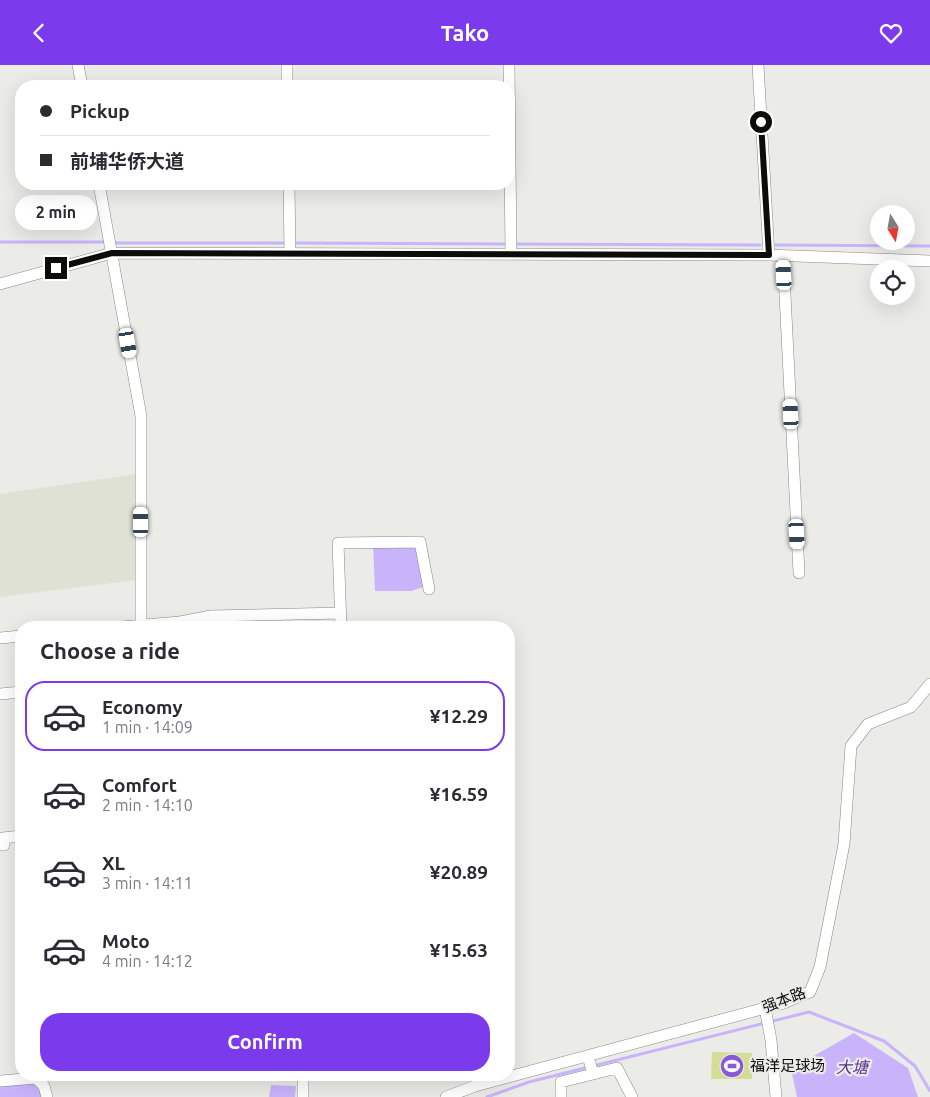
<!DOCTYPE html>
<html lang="en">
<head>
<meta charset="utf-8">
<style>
  :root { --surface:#fff; --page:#f7f7f7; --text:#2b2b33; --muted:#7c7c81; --line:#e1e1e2; --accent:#7c3aed }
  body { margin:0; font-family:Ubuntu,"Noto Sans SC",sans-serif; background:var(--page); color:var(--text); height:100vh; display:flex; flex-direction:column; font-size:19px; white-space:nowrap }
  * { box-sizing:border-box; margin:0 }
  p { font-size:16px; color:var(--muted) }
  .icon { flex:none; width:28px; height:28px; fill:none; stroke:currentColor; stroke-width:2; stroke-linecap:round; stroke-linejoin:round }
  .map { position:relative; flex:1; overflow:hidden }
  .side { position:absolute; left:15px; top:556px; width:500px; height:460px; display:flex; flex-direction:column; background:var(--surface); border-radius:20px; box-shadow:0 5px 20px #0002 }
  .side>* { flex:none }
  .hud { position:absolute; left:15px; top:15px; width:500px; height:110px; border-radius:20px; box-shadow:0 5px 20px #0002; display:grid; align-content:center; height:110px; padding:0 25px; background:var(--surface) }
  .needle { width:32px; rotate:169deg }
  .buttons { position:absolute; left:870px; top:140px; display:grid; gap:10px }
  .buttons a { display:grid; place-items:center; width:45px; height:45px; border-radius:50%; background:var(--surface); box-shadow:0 5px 20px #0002; font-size:25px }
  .end { position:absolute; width:22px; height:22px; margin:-11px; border:6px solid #0c0c0b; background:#fff; box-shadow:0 0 0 2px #fff }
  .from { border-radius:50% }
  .bubble { position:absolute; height:35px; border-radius:18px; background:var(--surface); box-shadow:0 5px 20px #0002; font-size:16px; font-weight:700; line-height:35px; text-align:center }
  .car { position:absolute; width:15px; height:30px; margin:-15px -8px; border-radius:6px; box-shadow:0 0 4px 1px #0007; background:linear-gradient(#fff 24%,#345 0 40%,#fff 0 76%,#345 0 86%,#fff 0) }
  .hud b { display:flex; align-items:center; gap:18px; height:48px; font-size:19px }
  .hud b+b { border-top:1px solid var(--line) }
  .hud i { width:12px; height:12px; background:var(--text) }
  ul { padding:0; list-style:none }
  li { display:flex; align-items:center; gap:15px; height:70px; margin:0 10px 8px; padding:0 15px; border:2px solid transparent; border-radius:20px }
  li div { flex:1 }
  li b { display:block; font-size:19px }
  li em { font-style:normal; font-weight:700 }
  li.on { border-color:var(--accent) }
  li>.icon { width:45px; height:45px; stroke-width:1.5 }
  h2 { padding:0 25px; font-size:22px; line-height:60px }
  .cta { display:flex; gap:10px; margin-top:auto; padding:10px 25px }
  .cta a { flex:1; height:58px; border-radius:20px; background:var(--accent); color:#fff; font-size:20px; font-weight:700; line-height:58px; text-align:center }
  header { display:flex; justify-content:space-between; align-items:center; height:65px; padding:0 25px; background:var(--accent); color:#fff; font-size:22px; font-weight:700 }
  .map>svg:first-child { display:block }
  .built { fill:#dfe1d5 }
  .green { fill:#d5dd95 }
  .water { fill:#c9b4fb }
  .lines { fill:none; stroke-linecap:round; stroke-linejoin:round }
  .stream { stroke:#c9b4fb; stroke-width:3 }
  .minor-casing { stroke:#888985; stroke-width:12 }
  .minor { stroke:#fff; stroke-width:11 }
  .route { stroke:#0c0c0b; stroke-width:6 }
  .labels { text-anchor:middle; stroke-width:4.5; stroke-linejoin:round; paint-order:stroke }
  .street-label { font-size:15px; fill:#0c0c0b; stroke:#ebebe7 }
  .poi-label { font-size:15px; fill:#0c0c0b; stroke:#ebebe7; text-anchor:start }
  .water-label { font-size:16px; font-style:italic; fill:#593295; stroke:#ebebe7 }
</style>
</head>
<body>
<header><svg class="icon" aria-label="back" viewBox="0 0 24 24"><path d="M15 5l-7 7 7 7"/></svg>Tako<svg class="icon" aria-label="heart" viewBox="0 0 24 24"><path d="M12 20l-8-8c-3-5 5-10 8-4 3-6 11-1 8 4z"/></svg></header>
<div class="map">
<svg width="930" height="1032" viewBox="0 0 930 1032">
  <rect width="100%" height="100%" fill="#ebebe7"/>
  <path class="built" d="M 136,409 L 137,515 L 0,532 L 0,429 Z"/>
  <path class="green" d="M 712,987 L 752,988 L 752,1014 L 711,1014 Z"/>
  <path class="water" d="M 373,479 L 418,482 L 422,504 L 423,522 L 411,526 L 375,526 Z
    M 854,968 L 908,1003 L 918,1032 L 797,1032 L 791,1004 Z
    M 38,1017 L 42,1032 L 0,1032 L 0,1021 Z
    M 271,1020 L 296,1021 L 295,1032 L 269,1032 Z"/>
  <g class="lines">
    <path class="stream" d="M 0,177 L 107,177
      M 113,178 L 287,178
      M 293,178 L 760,180
      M 776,180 L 930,181
      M 487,1032 L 529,1017 L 809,947 L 884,976 L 915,1001 L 930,1026"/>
    <g class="minor-casing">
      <path id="minor" d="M 78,0 L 82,21
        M 287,0 L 287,21
        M 509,0 L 511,189
        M 758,0 L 769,190
        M 99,119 L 141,351 L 141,562
        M 289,119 L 290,188
        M 783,190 L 799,508
        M 0,219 L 112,188 L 769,190 L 930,196
        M 180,557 L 211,551 L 341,548
        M 122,562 L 180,557 L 181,562
        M 341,562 L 338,478 L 420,477 L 429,524
        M 0,573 L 21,571
        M 0,629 L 21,627
        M 0,780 L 4,780 L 3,773 L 21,771
        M 765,943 L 771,975 L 776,1032
        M 588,991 L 593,1009 L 617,1003 L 632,1032
        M 0,1016 L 36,1013 L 44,1021 L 47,1032
        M 303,1032 L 303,1010
        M 446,1032 L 475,1021 L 784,938 L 810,927 L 820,902 L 844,779 L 851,681 L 868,659 L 911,642 L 930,619
        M 561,1032 L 561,1017 L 593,1009"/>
    </g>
    <use href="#minor" class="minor"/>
  </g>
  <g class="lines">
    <path class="route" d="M 56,203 L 112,188 L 769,190 L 761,57"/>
  </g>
  <defs>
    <g id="stadium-disc" transform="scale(1.25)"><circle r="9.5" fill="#885bd4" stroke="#ebebe7"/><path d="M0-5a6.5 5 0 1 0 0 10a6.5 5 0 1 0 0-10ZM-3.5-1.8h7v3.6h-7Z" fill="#fff"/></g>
  </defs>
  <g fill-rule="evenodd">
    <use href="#stadium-disc" x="732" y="1001"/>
  </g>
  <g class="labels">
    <g class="street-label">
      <text transform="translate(784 935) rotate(-21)" y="5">强本路</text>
    </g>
    <g class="poi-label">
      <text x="750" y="1006">福洋足球场</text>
    </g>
    <g class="water-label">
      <text x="852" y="1008">大塘</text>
    </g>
  </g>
</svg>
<div class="buttons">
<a><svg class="needle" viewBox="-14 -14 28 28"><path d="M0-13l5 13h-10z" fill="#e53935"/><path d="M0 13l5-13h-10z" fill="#7c7c81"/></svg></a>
<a><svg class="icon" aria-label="locate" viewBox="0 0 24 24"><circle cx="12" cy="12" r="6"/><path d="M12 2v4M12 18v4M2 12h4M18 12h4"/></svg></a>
</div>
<i class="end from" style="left:761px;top:57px"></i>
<i class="end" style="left:56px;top:203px"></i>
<div class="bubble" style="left:15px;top:130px;width:82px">2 min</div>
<i class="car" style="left:784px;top:210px;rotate:357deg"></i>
<i class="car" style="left:128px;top:278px;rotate:170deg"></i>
<i class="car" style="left:791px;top:349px;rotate:357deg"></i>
<i class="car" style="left:141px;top:457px;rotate:0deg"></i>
<i class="car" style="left:797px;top:469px;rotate:177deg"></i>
<div class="hud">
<b><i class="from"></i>Pickup</b>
<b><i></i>前埔华侨大道</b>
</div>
<section class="side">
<h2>Choose a ride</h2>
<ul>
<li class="on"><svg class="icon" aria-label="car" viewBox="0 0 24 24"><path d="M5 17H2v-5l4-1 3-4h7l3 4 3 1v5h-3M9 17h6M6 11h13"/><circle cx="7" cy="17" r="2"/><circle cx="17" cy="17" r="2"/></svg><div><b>Economy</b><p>1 min · 14:09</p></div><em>¥12.29</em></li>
<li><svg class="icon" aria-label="car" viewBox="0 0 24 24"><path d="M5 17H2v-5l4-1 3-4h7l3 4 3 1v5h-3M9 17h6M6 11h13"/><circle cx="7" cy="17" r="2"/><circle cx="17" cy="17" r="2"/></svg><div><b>Comfort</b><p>2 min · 14:10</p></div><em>¥16.59</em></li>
<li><svg class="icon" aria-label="car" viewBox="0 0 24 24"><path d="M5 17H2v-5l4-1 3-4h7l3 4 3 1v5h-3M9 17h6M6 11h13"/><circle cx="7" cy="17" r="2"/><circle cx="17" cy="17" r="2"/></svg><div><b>XL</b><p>3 min · 14:11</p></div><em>¥20.89</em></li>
<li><svg class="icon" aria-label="car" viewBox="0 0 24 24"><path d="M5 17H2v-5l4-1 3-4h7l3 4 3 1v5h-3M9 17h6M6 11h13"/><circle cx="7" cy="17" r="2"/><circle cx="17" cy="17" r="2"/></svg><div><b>Moto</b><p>4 min · 14:12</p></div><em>¥15.63</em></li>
</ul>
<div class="cta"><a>Confirm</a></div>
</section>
</div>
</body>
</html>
